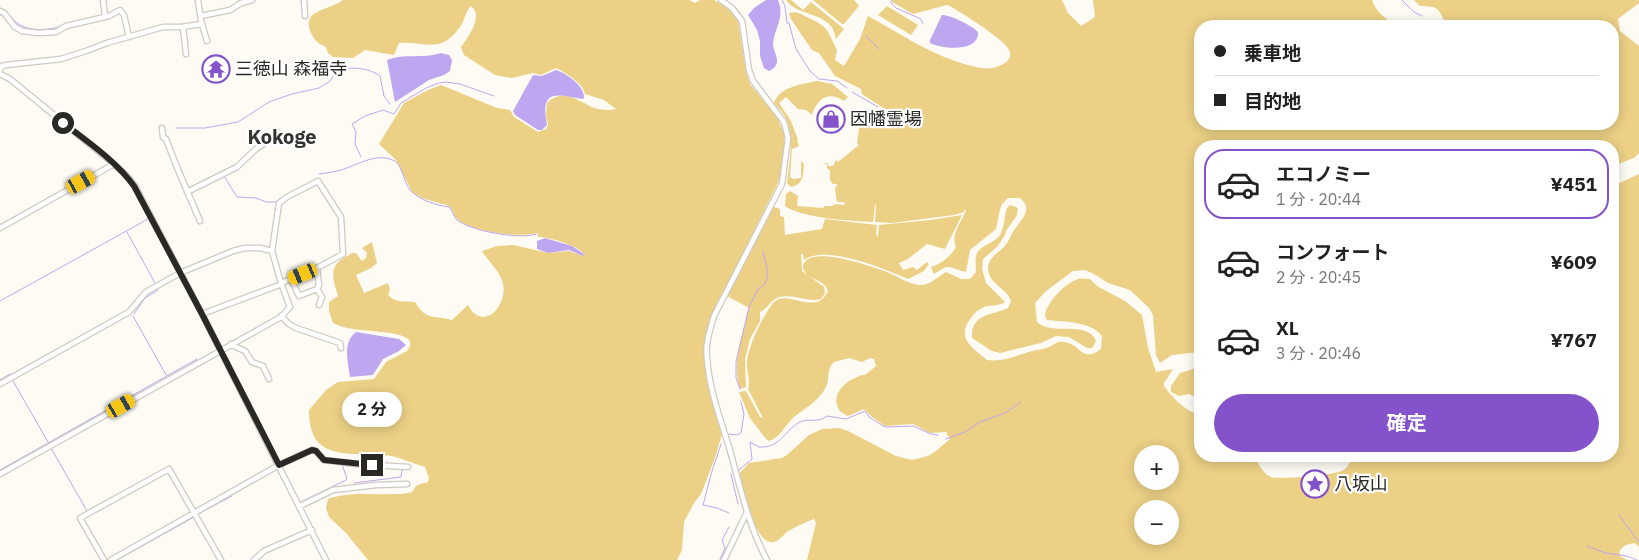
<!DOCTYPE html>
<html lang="ja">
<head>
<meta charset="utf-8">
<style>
  :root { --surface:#fff; --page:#f2f2f2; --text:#222; --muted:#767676; --line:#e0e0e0; --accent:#8453cb }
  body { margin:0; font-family:"IBM Plex Sans","Noto Sans JP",sans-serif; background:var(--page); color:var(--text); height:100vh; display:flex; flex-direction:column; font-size:19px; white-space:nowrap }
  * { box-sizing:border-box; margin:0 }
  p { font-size:16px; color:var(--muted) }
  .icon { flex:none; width:28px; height:28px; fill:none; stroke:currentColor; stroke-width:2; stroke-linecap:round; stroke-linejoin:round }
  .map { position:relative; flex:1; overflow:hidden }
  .sheet { position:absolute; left:1194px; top:140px; width:425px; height:322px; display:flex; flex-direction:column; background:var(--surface); border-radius:20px; box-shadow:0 2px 12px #0003 }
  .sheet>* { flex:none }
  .banner { position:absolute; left:1194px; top:20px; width:425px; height:110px; border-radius:20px; box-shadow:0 2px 12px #0003; display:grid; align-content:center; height:110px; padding:0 20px; background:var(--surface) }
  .buttons { position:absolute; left:1134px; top:445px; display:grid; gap:10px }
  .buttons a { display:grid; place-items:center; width:45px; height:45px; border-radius:50%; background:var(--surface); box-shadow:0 2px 12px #0003; font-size:25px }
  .end { position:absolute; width:22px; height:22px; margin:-11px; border:6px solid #292825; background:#fff; box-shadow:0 0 0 2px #fff }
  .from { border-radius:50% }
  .bubble { position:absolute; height:35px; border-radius:18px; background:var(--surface); box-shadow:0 2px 12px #0003; font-size:16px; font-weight:700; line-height:35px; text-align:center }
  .car { position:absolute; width:15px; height:30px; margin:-15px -8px; border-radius:6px; box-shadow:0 0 4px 1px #0007; background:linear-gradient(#f5c518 24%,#345 0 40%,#f5c518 0 76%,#345 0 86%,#f5c518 0) }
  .banner b { display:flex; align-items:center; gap:18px; height:48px; font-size:19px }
  .banner b+b { border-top:1px solid var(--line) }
  .banner i { width:12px; height:12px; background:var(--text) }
  ul { padding:9px 0 0; list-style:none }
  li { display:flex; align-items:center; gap:15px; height:70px; margin:0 10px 8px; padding:0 10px; border:2px solid transparent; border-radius:20px }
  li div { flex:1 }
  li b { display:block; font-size:19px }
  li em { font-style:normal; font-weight:700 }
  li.selected { border-color:var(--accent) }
  li>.icon { width:45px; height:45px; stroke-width:1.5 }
  .action { display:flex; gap:10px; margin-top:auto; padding:10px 20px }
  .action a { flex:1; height:58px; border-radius:30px; background:var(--accent); color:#fff; font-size:20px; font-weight:700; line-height:58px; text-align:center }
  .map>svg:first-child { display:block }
  .green { fill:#ebd085; fill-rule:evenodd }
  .water { fill:#bea6f0 }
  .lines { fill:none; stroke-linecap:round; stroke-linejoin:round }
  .stream { stroke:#bea6f0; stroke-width:1 }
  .minor-casing { stroke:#cdcac3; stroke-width:7 }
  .minor { stroke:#fff; stroke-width:4.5 }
  .route { stroke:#292825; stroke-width:6 }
  .labels { text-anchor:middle; stroke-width:4.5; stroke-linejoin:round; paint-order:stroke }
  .poi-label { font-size:18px; fill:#292825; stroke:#fff; text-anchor:start }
  .quarter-label { font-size:20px; font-weight:bold; fill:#35332e; stroke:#fff }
</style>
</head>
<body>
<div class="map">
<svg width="1639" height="560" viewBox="0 0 1639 560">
  <rect width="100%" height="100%" fill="#fdfbf3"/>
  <path class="green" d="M 343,0 L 689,0 L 695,3 L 700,0 L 714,0 L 727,8 L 738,20 L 746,72 L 750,84 L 777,117 L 784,133 L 784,145 L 781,176 L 777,185 L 709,321 L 704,354 L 705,368 L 722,434 L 715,458 L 701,494 L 694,503 L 684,522 L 682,550 L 677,560 L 368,560 L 346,533 L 329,517 L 326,508 L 328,499 C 353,490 382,497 408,493 C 414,492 413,490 416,486 C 419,484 424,483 428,482 L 429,478 L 425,467 C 415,464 403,459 392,456 C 386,455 379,456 373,455 C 336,453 309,455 309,410 L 326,390 L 338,382 L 374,379 L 386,362 L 407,351 C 409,348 412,344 409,340 C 403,331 359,331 347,328 C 342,327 338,325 333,323 L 329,311 L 329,302 L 338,296 C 333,279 328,267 345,257 C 350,255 351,252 356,253 L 362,261 L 366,258 L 367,253 L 362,248 L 372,242 L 377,263 L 371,268 L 356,275 L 364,293 L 388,283 L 390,290 L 388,295 C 395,303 405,301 415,302 C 426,321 434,315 452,320 L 468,305 C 470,308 472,312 475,314 C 493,326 507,298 503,284 C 501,272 488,261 482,251 L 497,246 L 513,245 L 548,253 L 569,251 L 583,256 L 584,254 C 577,245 549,237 538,237 L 537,233 C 519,238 472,232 457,219 C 454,216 453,210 449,206 L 422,198 L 412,192 L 396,160 L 379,144 L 404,103 L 428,90 L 441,85 L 497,108 L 510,110 L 514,117 L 538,132 L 546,129 L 548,125 L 546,116 L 547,103 C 562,88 577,100 592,107 C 599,110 608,111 616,109 L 604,100 L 585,94 C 583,83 566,73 556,68 L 541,75 L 533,73 L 512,78 L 495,75 L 464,55 L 461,47 C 468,37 484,16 471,6 C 465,12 465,20 460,27 C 440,55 426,41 399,43 L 394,55 L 365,50 L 353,58 L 333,57 L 328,53 L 326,47 C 317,43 313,39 310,30 C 302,10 330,10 343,0 Z
    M 786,0 L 791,0 L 803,10 L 811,2 L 844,29 L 836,39 C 832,10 800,19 786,0 Z
    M 813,0 L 854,0 L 859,6 L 844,24 L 842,24 Z
    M 892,0 L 1062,0 L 1068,13 L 1081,26 L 1095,17 L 1093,0 L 1372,0 C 1376,12 1386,19 1396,26 L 1200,26 L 1200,124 L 1612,124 L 1612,26 L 1443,26 L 1445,22 C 1437,6 1438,7 1420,6 L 1414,0 L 1639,0 L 1639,3 L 1618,19 L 1620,31 L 1639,46 L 1639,153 L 1634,158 L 1613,166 L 1612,146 L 1200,146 L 1200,352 L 1172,355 L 1160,363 L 1156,355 L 1153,315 L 1149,308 L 1130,290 L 1108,283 L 1094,274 L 1085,270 L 1073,271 L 1046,291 L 1035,303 L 1037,322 C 1051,336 1089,320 1096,341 L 1092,348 L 1087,348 L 1069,337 L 1056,336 L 1041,343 L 1000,353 L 992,351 L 972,338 C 971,313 991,316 1008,308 L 1011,301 C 1007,288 988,284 988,268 C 989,257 997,254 1004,247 C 1009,242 1010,236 1014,230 C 1021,220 1034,209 1020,198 L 1008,198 L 1002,204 L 1000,209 L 996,229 L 970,250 L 966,272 C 948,268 952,262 934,274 L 931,267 C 941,264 951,256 956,247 C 950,234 962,222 966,210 L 964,210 L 964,212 L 954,215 L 892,223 L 875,222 L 876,204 L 875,205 L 873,222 C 852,221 801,218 785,206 L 786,194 L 790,191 L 798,196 L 797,206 L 823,208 L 825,206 L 832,206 L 835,204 L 845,205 L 844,202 L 837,202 L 835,188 L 838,184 L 833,184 L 830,180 L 830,171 L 827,168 L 827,164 L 823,163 L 828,163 L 828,166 L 833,166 L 836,160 L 838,162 L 859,145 L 857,144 L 860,121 L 868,121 L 874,127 C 883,128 892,128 898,120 L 897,117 L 862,94 L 861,89 L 835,76 L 819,53 L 812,50 L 791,19 L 789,13 C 796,11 799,13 805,16 C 828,27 826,27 837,50 L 835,60 L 844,66 L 860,39 L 868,16 C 901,34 934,57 972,66 C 983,69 991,70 1001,65 C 1006,63 1011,59 1010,53 C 1009,41 961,13 950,6 L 947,5 L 913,14 L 892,2 Z
    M 887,6 L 918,25 L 911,35 L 878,15 Z
    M 817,81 L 832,84 L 848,97 L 844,101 C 827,90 817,100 812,115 L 806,110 L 798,109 L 786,97 L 779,103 L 791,121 L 798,140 L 797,141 L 799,146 L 792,149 L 790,177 L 793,179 L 801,178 L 801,161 L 804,164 C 803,175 804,184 791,187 L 787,183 C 789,162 796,134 784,115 C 782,111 777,107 774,103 C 779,87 802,84 817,81 Z
    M 1639,174 L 1639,547 L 1635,543 C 1628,544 1623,545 1619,552 L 1620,556 L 1627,560 L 807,560 L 816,523 L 814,519 C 808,521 796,527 790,530 C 784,533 781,540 774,542 C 755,547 743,487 739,474 L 749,463 L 782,458 L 787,455 L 809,435 L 822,429 L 839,428 L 848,431 L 896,456 L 912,460 L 928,456 L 936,451 L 950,439 L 946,432 L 930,433 L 913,424 L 885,426 L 872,417 L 864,409 L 848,416 C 844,414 840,412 838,408 C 832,396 843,383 853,379 C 858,377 859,375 865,375 L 876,366 L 874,359 L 870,358 L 862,362 L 849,358 L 834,362 C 826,369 830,379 826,387 C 819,401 805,408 794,417 C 785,425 781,437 769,441 L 766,439 L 750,418 L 739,392 L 746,391 L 760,417 L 763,418 L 748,389 C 751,380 746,371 747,362 C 748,346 763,316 773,303 C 787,287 816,318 828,291 C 825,279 806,280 803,268 C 802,264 805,261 808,259 C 824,250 870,266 887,272 C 897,276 908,284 919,285 C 930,286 937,277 946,272 L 961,279 L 970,279 L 976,272 C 976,267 975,261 976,256 C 979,245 994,244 1000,235 C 1005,226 1004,217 1007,208 L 1010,205 L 1018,208 L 1017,215 L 1006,231 L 1005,235 L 998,246 L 983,259 L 982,269 L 986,283 L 1005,302 C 998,307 989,304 982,308 C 977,310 973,315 970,319 C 956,339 973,348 987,360 C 1002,362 1012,357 1026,353 C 1033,350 1042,350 1049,347 C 1054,345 1057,341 1063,342 C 1081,343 1081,364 1101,349 L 1102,336 C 1090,321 1066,322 1047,320 L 1045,316 C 1046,303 1065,283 1078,279 C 1081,278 1086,279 1090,279 L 1097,286 L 1125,301 L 1142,315 L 1148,348 L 1156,372 L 1173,369 L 1164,383 L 1164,386 C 1173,399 1185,410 1200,416 L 1200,456 L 1254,456 C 1258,463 1263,474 1271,477 C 1279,480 1333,475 1342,471 C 1348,468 1350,462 1353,456 L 1612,456 L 1613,186 ZM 1142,454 L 1170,454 L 1170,481 L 1142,481 ZM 1142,509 L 1170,509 L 1170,536 L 1142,536 Z
    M 774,207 L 780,209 L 780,216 L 784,217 L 785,235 L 822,229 L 825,219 L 877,225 L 876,234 L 878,237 L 879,225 L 931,220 L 962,215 L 945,249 L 927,244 L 908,259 L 899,263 L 903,270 L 913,267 L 917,270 L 927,262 L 929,264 L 924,271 L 908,279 C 885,269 825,244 804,260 L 803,254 L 801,254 L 802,271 L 824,287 L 825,293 L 821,299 L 815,300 C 804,300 785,292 775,299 C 769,303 768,308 760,312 L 760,321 L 750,339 L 745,359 L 746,387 L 740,389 C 731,362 743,334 749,308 L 727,296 L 771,209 Z
    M 1196,368 L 1200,369 L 1200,399 L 1189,394 L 1179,396 L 1171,392 L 1171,386 L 1180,373 Z"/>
  <path class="water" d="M 766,0 L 778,0 C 785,17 775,27 773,43 C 772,52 785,63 769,71 L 764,68 L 760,56 L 760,41 L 757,30 L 748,15 L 754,8 Z
    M 942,15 C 951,15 971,25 978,32 C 979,53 942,49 930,43 L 930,40 Z
    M 441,53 L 449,55 L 452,60 L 450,71 L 444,75 L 429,80 L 395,102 L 387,60 C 404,53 423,59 441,53 Z
    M 556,70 C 566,73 585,86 584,98 L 582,99 C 555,94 540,89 547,125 L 542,130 L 538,130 L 515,115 L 513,111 L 533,75 L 542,76 Z
    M 545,238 L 572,246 L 584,254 L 583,256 L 569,250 L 548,253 L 537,249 L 537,241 Z
    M 356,332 L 399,339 L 406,345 L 399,351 L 383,359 L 373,375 L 350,377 C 348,361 342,343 356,332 Z"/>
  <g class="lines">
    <path class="stream" d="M 782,0 L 785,6 L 787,23 L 789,23 L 796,49 L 810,71 L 819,79 L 837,81 L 847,88
      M 891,0 L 891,3 L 896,8 L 921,19 L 923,24
      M 1402,0 L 1414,12 L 1422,16
      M 0,15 L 2,15
      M 12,18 C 23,32 43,31 59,27
      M 866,36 L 879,49
      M 341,69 C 355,67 369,68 380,76 L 384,96 L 390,104
      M 852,92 L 878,107
      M 176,128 L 205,128 L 238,122 L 269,102 L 292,94 L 319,88 L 330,81 L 337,71
      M 361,157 L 355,144 L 356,132 L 352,124 L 365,116 L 383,110 L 394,114 L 401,103 L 426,88 L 439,83 L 446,82 L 460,84 L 494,96
      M 319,174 C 326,173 334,172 341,170 C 357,165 374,154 390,159 C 404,162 402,181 410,190 C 418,199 437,206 449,207 C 453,211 453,216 457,220 C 471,231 520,240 536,234
      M 224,176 L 237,197 L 256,198 L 266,202 L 276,202
      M 288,194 L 305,185
      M 127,232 L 155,283
      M 0,301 L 148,219
      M 134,314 L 145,298 L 158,290
      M 133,316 L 166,375
      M 0,380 L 10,374
      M 13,381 L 48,442
      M 740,389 L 736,378 L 736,362 L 749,307 L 758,289 L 765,284 L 767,279 L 767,268 L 763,252
      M 729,434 L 737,435 L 741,433 L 744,414 L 741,402
      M 946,439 L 965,432 L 980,422 L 1005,413 L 1021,402
      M 721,444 L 712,471 L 703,505 L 717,508 L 729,513
      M 51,448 L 87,511
      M 0,470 L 197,359
      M 739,470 L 752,459 L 750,442 L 759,447 C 780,448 783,433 798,423 C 807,417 818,424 827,416 L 846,419 L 865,411 L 869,417 L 885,427 L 913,426 L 931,434 L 938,435
      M 731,474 L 738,504
      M 354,483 L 401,477 L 402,469
      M 301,502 L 346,480 L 347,479 L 342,464
      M 198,514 L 232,496
      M 1619,515 L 1639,542
      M 1587,546 L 1605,553 L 1627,556 L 1637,560
      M 720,559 L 725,548 L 722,540 L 729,527
      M 117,560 L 194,517"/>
    <g class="minor-casing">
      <path id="minor" d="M 103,0 L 105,16
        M 198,0 L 201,21 L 207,41
        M 304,0 L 305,16
        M 721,0 L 732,8 L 742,21 L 749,70 L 753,81 L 784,122 L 788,138 L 782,184 L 714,316 C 710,330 705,344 707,358 C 709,388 720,418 729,447 C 740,486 748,525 767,560
        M 0,11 L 4,13 L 15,27 L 22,31 L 38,33 L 56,32 L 66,26 L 109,16 L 120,10 L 124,15 L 129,37
        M 201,16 L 230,10 L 241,3 L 252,0
        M 183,27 L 186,54
        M 0,70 L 2,66 L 6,65 L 61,59 L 86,51 L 107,43 L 163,27 L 181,27 L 202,24
        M 0,74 L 10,79 L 114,164 L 127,176 L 135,186 L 202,314 L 326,560
        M 162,128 L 163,137 L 166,139 L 176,165 L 200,221
        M 187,192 L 237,167 L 256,149 L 277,135 L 278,132
        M 0,228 L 114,164
        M 317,268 L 319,285 L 317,289 L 322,297 L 319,305
        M 291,279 L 299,296 L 317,289
        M 202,314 L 282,284
        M 281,316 L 289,324 L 296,328 L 340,343 L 341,348
        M 231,344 L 236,347 L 245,351 L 252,362 L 263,366 L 269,379
        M 0,384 L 129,312 L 146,292 L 180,273 L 233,251 L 245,248 L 260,248 L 272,251
        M 0,474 L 281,317 L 290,307 L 281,283 L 272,251 L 279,203 L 287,197 L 318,181 L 341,217 L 343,254 L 319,267 L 281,283
        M 300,506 L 333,490 L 376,485 L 407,484
        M 104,560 L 80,518 L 169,469 L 221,560
        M 111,560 L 279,465 L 312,450 L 316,451 L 324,460 L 356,464 L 408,467
        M 254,560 L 264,551 L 312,530
        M 724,560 L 747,512"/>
    </g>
    <use href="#minor" class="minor"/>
  </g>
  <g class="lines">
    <path class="route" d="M 63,123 C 88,142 116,161 134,186 L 202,314 L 279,465 L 312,450 L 316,451 L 324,460 L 372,465"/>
  </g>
  <defs>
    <g id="temple-ring" transform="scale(1.4375)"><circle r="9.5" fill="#fff" stroke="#8453cb" stroke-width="1.5"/><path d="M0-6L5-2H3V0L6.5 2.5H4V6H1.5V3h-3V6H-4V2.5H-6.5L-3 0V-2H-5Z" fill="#8453cb"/></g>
    <g id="shop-ring" transform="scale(1.4375)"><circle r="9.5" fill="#fff" stroke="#8453cb" stroke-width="1.5"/><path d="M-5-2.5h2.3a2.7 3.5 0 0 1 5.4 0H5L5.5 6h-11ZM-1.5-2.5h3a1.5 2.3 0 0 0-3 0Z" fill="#8453cb"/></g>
    <g id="sight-ring" transform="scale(1.4375)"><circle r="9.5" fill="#fff" stroke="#8453cb" stroke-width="1.5"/><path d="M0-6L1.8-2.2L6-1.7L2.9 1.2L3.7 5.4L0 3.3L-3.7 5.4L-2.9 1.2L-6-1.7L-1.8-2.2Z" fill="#8453cb"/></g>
  </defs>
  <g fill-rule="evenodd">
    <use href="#temple-ring" x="216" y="69"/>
    <use href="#shop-ring" x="831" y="119"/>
    <use href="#sight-ring" x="1315" y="484"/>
  </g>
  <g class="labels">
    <g class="poi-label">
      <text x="235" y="75">三徳山 森福寺</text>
      <text x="850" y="125">因幡霊場</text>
      <text x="1334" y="490">八坂山</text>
    </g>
    <g class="quarter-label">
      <text x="282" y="144">Kokoge</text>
    </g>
  </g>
</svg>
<div class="buttons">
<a>+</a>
<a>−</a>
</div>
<i class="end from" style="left:63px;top:123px"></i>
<i class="end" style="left:372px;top:465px"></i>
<div class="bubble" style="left:342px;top:392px;width:60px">2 分</div>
<i class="car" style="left:81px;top:182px;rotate:61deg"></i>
<i class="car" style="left:303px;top:274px;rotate:248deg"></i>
<i class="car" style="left:121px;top:406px;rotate:60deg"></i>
<div class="banner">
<b><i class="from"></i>乗車地</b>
<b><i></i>目的地</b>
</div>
<section class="sheet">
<ul>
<li class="selected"><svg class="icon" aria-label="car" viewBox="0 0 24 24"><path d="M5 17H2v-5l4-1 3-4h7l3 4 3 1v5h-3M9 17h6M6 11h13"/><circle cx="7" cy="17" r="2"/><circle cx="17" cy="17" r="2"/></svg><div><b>エコノミー</b><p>1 分 · 20:44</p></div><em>¥451</em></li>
<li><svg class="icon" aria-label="car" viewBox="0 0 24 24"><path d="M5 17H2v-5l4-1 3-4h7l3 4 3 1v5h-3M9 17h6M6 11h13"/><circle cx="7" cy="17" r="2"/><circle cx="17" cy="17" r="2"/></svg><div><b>コンフォート</b><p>2 分 · 20:45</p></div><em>¥609</em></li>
<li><svg class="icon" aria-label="car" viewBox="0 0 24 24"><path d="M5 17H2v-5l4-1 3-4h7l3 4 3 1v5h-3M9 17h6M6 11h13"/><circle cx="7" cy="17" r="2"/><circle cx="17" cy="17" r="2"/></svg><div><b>XL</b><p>3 分 · 20:46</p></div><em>¥767</em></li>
</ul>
<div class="action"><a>確定</a></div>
</section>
</div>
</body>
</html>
